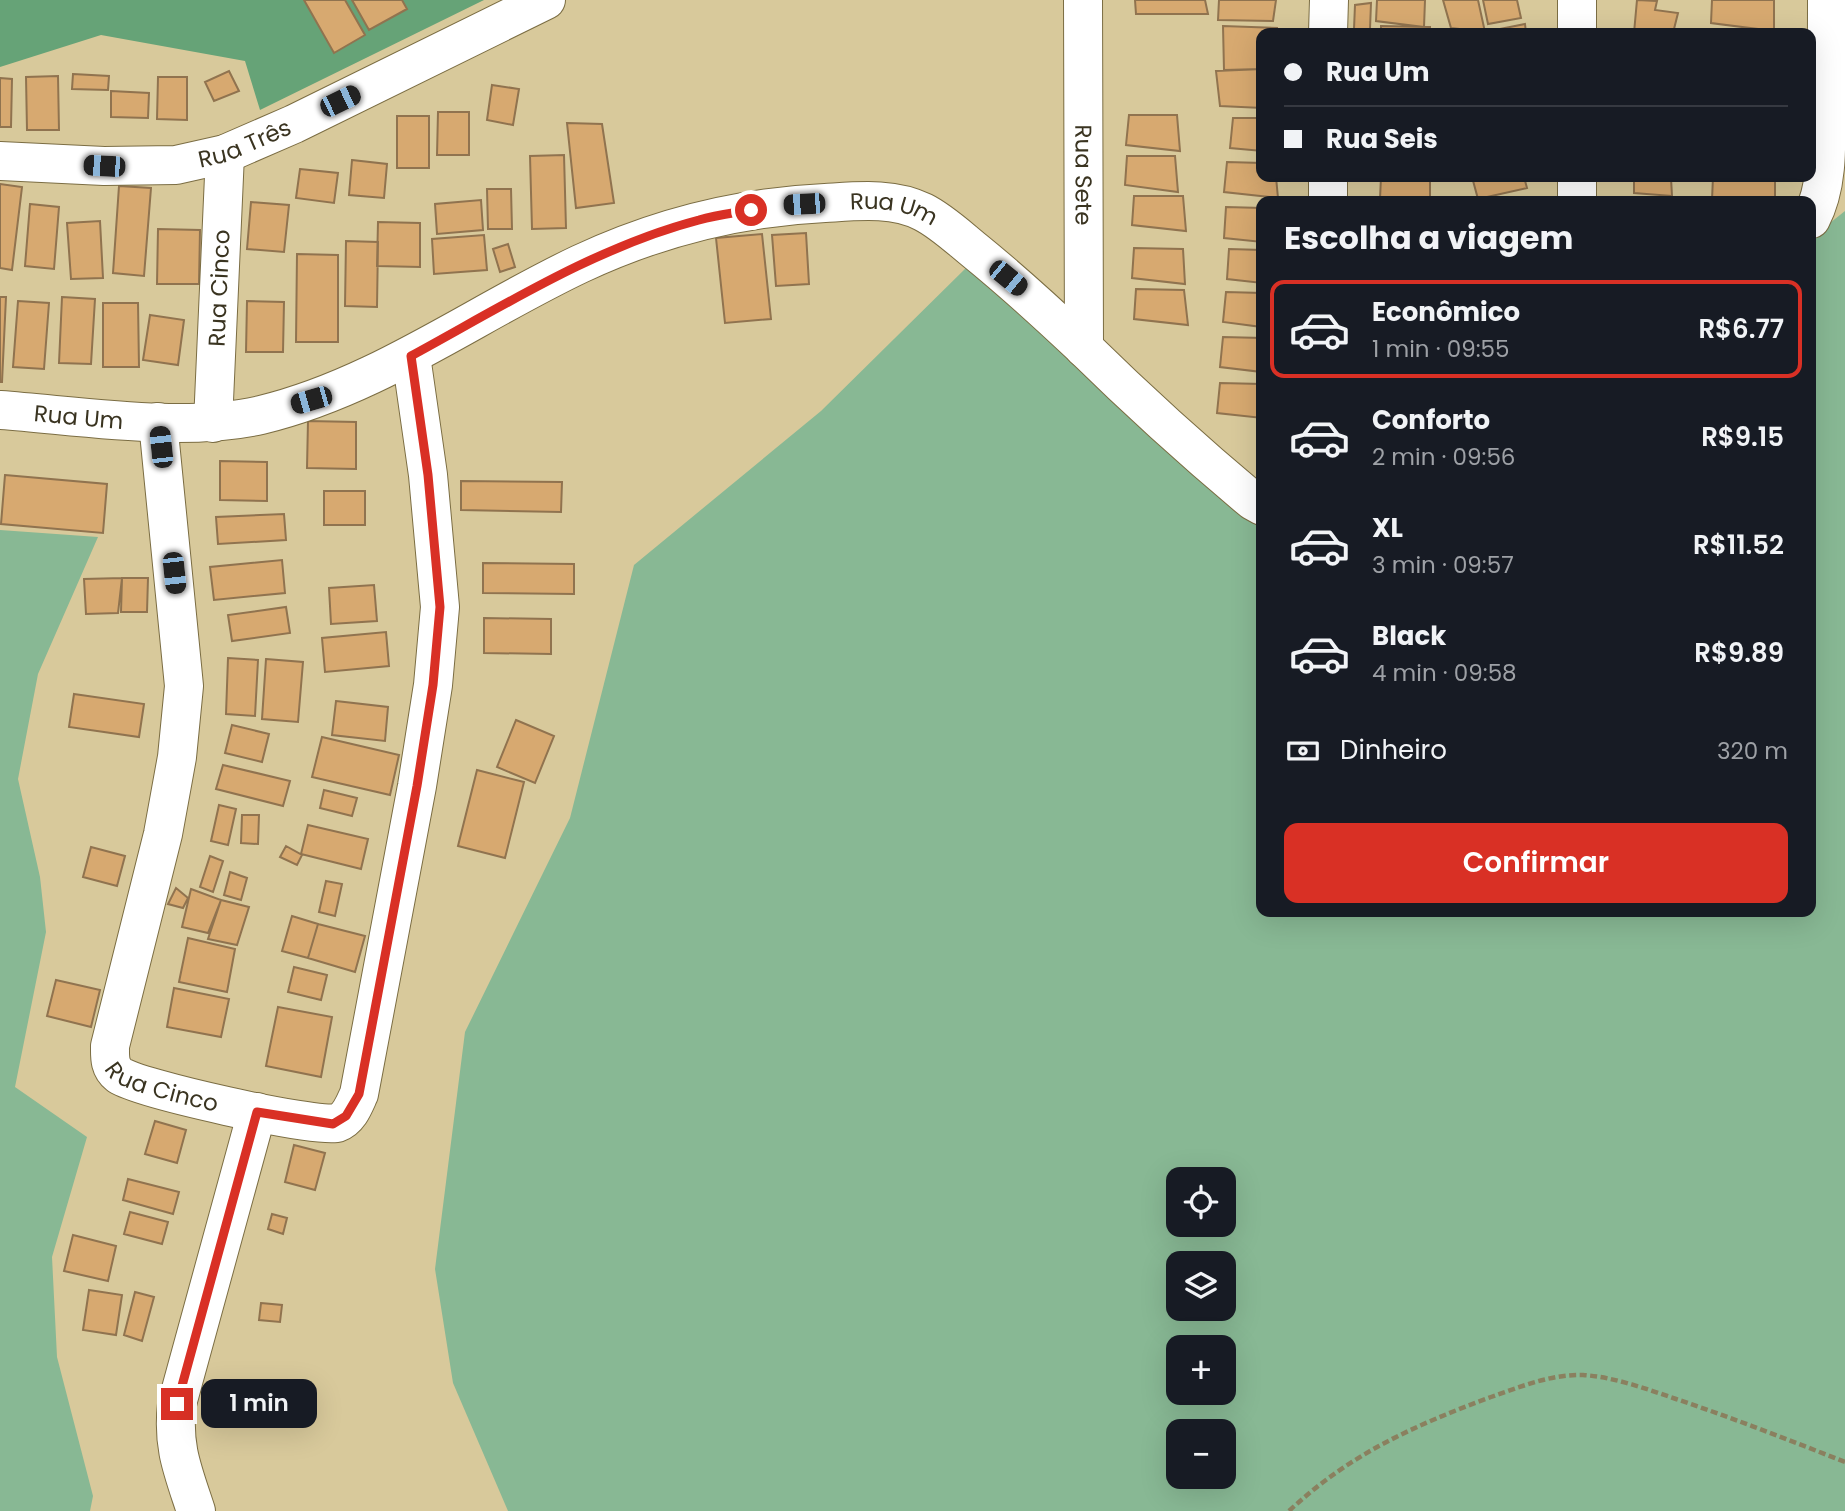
<!DOCTYPE html>
<html lang="pt">
<head>
<meta charset="utf-8">
<style>
  :root { --surface:#171b24; --page:#20242c; --text:#f1f3f6; --muted:#9ea1a6; --line:#363941; --accent:#d93025 }
  body { margin:0; font-family:Poppins,sans-serif; background:var(--page); color:var(--text); height:100vh; display:flex; flex-direction:column; font-size:26px; white-space:nowrap }
  * { box-sizing:border-box; margin:0 }
  p { font-size:23px; color:var(--muted) }
  .icon { flex:none; width:38px; height:38px; fill:none; stroke:currentColor; stroke-width:2; stroke-linecap:round; stroke-linejoin:round }
  .map { position:relative; flex:1; overflow:hidden }
  .panel { position:absolute; left:1256px; top:196px; width:560px; height:721px; display:flex; flex-direction:column; background:var(--surface); border-radius:14px; box-shadow:0 7px 28px #0002 }
  .panel>* { flex:none }
  .hud { position:absolute; left:1256px; top:28px; width:560px; height:154px; border-radius:14px; box-shadow:0 7px 28px #0002; display:grid; align-content:center; height:154px; padding:0 28px; background:var(--surface) }
  .fabs { position:absolute; left:1166px; top:1167px; display:grid; gap:14px }
  .fabs a { display:grid; place-items:center; width:70px; height:70px; border-radius:14px; background:var(--surface); box-shadow:0 7px 28px #0002; font-size:35px }
  .end { position:absolute; width:32px; height:32px; margin:-16px; border:9px solid #d93025; background:#fff; box-shadow:0 0 0 4px #fff }
  .from { border-radius:50% }
  .bubble { position:absolute; height:49px; border-radius:14px; background:var(--surface); box-shadow:0 7px 28px #0002; font-size:23px; font-weight:600; line-height:49px; text-align:center }
  .car { position:absolute; width:21px; height:42px; margin:-21px -10px; border-radius:9px; box-shadow:0 0 5px 2px #0007; background:linear-gradient(#222 24%,#8ab4d8 0 40%,#222 0 76%,#8ab4d8 0 86%,#222 0) }
  .hud b { display:flex; align-items:center; gap:24px; height:66px; font-size:26px }
  .hud b+b { border-top:2px solid var(--line) }
  .hud i { width:18px; height:18px; background:var(--text) }
  ul { padding:0; list-style:none }
  li { display:flex; align-items:center; gap:21px; height:98px; margin:0 14px 10px; padding:0 14px; border:4px solid transparent; border-radius:14px }
  li div { flex:1 }
  li b { display:block; font-size:26px }
  li em { font-style:normal; font-weight:600 }
  li.on { border-color:var(--accent) }
  li>.icon { width:63px; height:63px; stroke-width:1.5 }
  h2 { padding:0 28px; font-size:32px; line-height:84px }
  .pay { display:flex; align-items:center; gap:18px; height:77px; padding:0 28px; font-size:26px }
  .pay p { margin-inline-start:auto }
  .action { display:flex; gap:14px; margin-top:auto; padding:14px 28px }
  .action a { flex:1; height:80px; border-radius:14px; background:var(--accent); color:#fff; font-size:28px; font-weight:600; line-height:80px; text-align:center }
  .map>svg:first-child { display:block }
  .green { fill:#88b894; fill-rule:evenodd }
  .forest { fill:#66a377 }
  .building { fill:#d7a970; stroke:#90734f; stroke-width:2 }
  .lines { fill:none; stroke-linecap:round; stroke-linejoin:round }
  .minor-casing { stroke:#7b6d43; stroke-width:40 }
  .path { stroke:#8a805f; stroke-width:4.5; stroke-dasharray:7 3.5; stroke-linecap:butt }
  .minor { stroke:#fff; stroke-width:38 }
  .route { stroke:#d93025; stroke-width:9 }
  .labels { text-anchor:middle; stroke-width:6; stroke-linejoin:round; paint-order:stroke }
  .street-label { font-size:23px; fill:#3a3421; stroke:#e5d6a8 }
</style>
</head>
<body>
<div class="map">
<svg width="1845" height="1511" viewBox="0 0 1845 1511">
  <rect width="100%" height="100%" fill="#d8c99b"/>
  <path class="green" d="M 1845,211 L 1845,1511 L 508,1511 L 453,1383 L 435,1269 L 465,1032 L 570,818 L 634,565 L 821,411 L 968,266 L 1262,523 L 1262,912 L 1811,912 L 1811,238 ZM 1178,1180 L 1223,1180 L 1223,1225 L 1178,1225 ZM 1178,1264 L 1223,1264 L 1223,1309 L 1178,1309 ZM 1178,1348 L 1223,1348 L 1223,1393 L 1178,1393 ZM 1178,1432 L 1223,1432 L 1223,1477 L 1178,1477 Z
    M 0,530 L 98,537 L 38,674 L 18,779 L 40,877 L 46,932 L 15,1087 L 87,1137 L 52,1257 L 57,1357 L 93,1496 L 90,1511 L 0,1511 Z"/>
  <path class="forest" d="M 0,0 L 484,0 L 260,110 L 245,61 L 101,35 L 0,67 Z"/>
  <path class="building" d="M 304,0 L 345,0 L 365,35 L 334,53 Z
    M 352,0 L 402,0 L 407,9 L 369,30 Z
    M 1135,0 L 1205,0 L 1208,14 L 1136,14 Z
    M 1219,0 L 1276,0 L 1273,21 L 1218,20 Z
    M 1377,0 L 1425,0 L 1424,27 L 1376,21 Z
    M 1443,0 L 1478,0 L 1485,32 L 1451,28 Z
    M 1483,0 L 1517,0 L 1521,18 L 1488,24 Z
    M 1637,0 L 1657,1 L 1655,10 L 1678,13 L 1673,33 L 1634,33 Z
    M 1712,0 L 1774,0 L 1774,31 L 1711,23 Z
    M 1371,3 L 1370,29 L 1354,29 L 1355,5 Z
    M 1525,24 L 1526,33 L 1475,33 L 1485,32 Z
    M 1223,26 L 1277,28 L 1277,33 L 1262,33 L 1262,69 L 1224,70 Z
    M 1381,26 L 1430,27 L 1430,33 L 1381,33 Z
    M 1262,69 L 1262,108 L 1220,106 L 1216,71 Z
    M 229,71 L 239,91 L 214,101 L 205,82 Z
    M 73,74 L 109,76 L 108,90 L 72,89 Z
    M 58,76 L 59,130 L 27,130 L 26,77 Z
    M 158,77 L 187,77 L 187,120 L 157,119 Z
    M 0,78 L 12,79 L 11,127 L 0,127 Z
    M 492,85 L 519,89 L 513,125 L 487,120 Z
    M 111,91 L 149,93 L 148,118 L 111,117 Z
    M 438,112 L 469,112 L 469,155 L 437,155 Z
    M 1129,115 L 1177,115 L 1180,151 L 1126,145 Z
    M 397,116 L 429,116 L 429,168 L 397,168 Z
    M 1233,118 L 1262,118 L 1262,151 L 1230,148 Z
    M 567,123 L 602,124 L 614,203 L 576,208 Z
    M 564,155 L 566,228 L 532,229 L 530,156 Z
    M 1127,156 L 1175,156 L 1178,192 L 1125,185 Z
    M 352,160 L 387,164 L 384,198 L 349,195 Z
    M 1227,162 L 1262,163 L 1262,177 L 1276,177 L 1278,198 L 1224,192 Z
    M 300,169 L 338,173 L 334,203 L 296,198 Z
    M 1381,177 L 1430,177 L 1430,201 L 1380,199 Z
    M 1472,177 L 1524,177 L 1527,188 L 1478,199 Z
    M 1634,177 L 1671,178 L 1672,196 L 1634,193 Z
    M 1713,177 L 1775,177 L 1775,201 L 1712,200 Z
    M 0,184 L 22,187 L 12,270 L 0,268 Z
    M 119,186 L 151,188 L 144,276 L 113,273 Z
    M 487,189 L 511,189 L 512,229 L 488,229 Z
    M 1134,196 L 1183,196 L 1186,231 L 1132,225 Z
    M 481,200 L 483,230 L 437,234 L 435,204 Z
    M 251,202 L 289,205 L 284,252 L 247,249 Z
    M 30,204 L 59,207 L 54,269 L 25,266 Z
    M 1226,207 L 1262,208 L 1262,242 L 1224,238 Z
    M 100,221 L 103,278 L 71,279 L 67,223 Z
    M 378,222 L 420,223 L 420,267 L 377,266 Z
    M 158,229 L 200,230 L 199,284 L 157,284 Z
    M 806,233 L 809,284 L 776,286 L 772,235 Z
    M 762,234 L 771,319 L 725,323 L 716,238 Z
    M 484,235 L 487,270 L 434,274 L 432,239 Z
    M 346,241 L 378,242 L 377,307 L 345,306 Z
    M 508,244 L 515,267 L 500,272 L 493,249 Z
    M 1134,248 L 1183,249 L 1185,284 L 1132,278 Z
    M 1229,249 L 1262,250 L 1262,283 L 1227,279 Z
    M 297,254 L 338,255 L 338,342 L 296,342 Z
    M 1136,289 L 1184,290 L 1188,325 L 1134,319 Z
    M 1226,292 L 1262,293 L 1262,327 L 1223,322 Z
    M 0,297 L 6,297 L 2,382 L 0,382 Z
    M 62,297 L 95,299 L 91,364 L 59,363 Z
    M 18,301 L 49,303 L 44,369 L 13,367 Z
    M 247,301 L 284,302 L 283,352 L 246,352 Z
    M 103,303 L 138,303 L 139,367 L 103,367 Z
    M 150,315 L 184,320 L 178,365 L 143,360 Z
    M 1223,337 L 1262,338 L 1262,372 L 1220,367 Z
    M 1220,383 L 1262,384 L 1262,418 L 1217,413 Z
    M 308,421 L 356,422 L 356,469 L 307,468 Z
    M 220,461 L 267,462 L 267,501 L 220,500 Z
    M 5,475 L 107,484 L 103,533 L 1,524 Z
    M 461,481 L 562,482 L 561,512 L 461,510 Z
    M 324,491 L 365,491 L 365,525 L 324,525 Z
    M 284,514 L 286,540 L 218,544 L 216,517 Z
    M 282,560 L 285,593 L 214,600 L 210,567 Z
    M 483,563 L 574,564 L 574,594 L 483,593 Z
    M 122,578 L 148,578 L 147,612 L 121,612 Z
    M 122,578 L 118,613 L 86,614 L 84,579 Z
    M 374,585 L 377,621 L 331,624 L 329,588 Z
    M 286,607 L 290,633 L 232,641 L 228,615 Z
    M 484,618 L 551,619 L 551,654 L 484,653 Z
    M 386,632 L 389,666 L 325,672 L 322,638 Z
    M 228,658 L 258,660 L 255,716 L 226,714 Z
    M 266,659 L 303,662 L 298,722 L 262,719 Z
    M 74,694 L 144,704 L 139,737 L 69,727 Z
    M 336,701 L 388,707 L 385,741 L 332,735 Z
    M 516,720 L 554,736 L 535,783 L 497,767 Z
    M 232,725 L 269,734 L 262,762 L 225,753 Z
    M 322,737 L 399,755 L 390,795 L 312,777 Z
    M 223,765 L 290,781 L 283,806 L 216,789 Z
    M 477,770 L 524,782 L 505,858 L 458,846 Z
    M 324,790 L 357,798 L 352,816 L 320,808 Z
    M 219,805 L 236,809 L 228,845 L 211,841 Z
    M 242,815 L 259,815 L 258,844 L 241,843 Z
    M 308,825 L 368,839 L 361,869 L 301,854 Z
    M 286,846 L 302,855 L 297,865 L 280,857 Z
    M 91,847 L 125,856 L 117,886 L 83,877 Z
    M 210,856 L 223,861 L 213,892 L 200,887 Z
    M 230,872 L 247,878 L 241,900 L 224,895 Z
    M 326,881 L 342,884 L 335,916 L 319,912 Z
    M 176,888 L 188,898 L 183,908 L 168,904 Z
    M 191,889 L 221,900 L 208,933 L 182,927 Z
    M 221,900 L 249,907 L 237,945 L 208,939 Z
    M 292,916 L 318,924 L 308,958 L 282,951 Z
    M 318,924 L 365,936 L 355,972 L 308,958 Z
    M 188,938 L 235,949 L 227,992 L 179,982 Z
    M 294,967 L 327,975 L 321,1000 L 288,992 Z
    M 56,980 L 100,990 L 91,1027 L 47,1016 Z
    M 174,988 L 229,999 L 221,1037 L 167,1027 Z
    M 278,1007 L 332,1017 L 321,1077 L 266,1066 Z
    M 155,1121 L 186,1130 L 177,1163 L 145,1154 Z
    M 294,1145 L 325,1153 L 315,1190 L 285,1182 Z
    M 128,1179 L 179,1192 L 173,1214 L 123,1200 Z
    M 130,1212 L 168,1222 L 162,1244 L 124,1234 Z
    M 272,1214 L 287,1218 L 283,1234 L 268,1229 Z
    M 73,1235 L 116,1246 L 108,1281 L 64,1271 Z
    M 89,1290 L 122,1295 L 116,1335 L 83,1330 Z
    M 135,1292 L 154,1297 L 142,1341 L 124,1335 Z
    M 261,1303 L 282,1305 L 280,1322 L 259,1320 Z"/>
  <g class="lines">
    <g class="minor-casing">
      <g id="minor">
        <path id="s1" d="M 1083,0 L 1084,348"/>
        <path d="M 1328,33 L 1329,0"/>
        <path d="M 1577,33 L 1577,0"/>
        <path id="s2" d="M 0,161 L 104,166 L 176,165 L 225,154 L 294,124 L 546,0"/>
        <path d="M 1328,201 L 1328,177"/>
        <path d="M 1577,201 L 1577,177"/>
        <path d="M 1811,219 C 1830,183 1826,136 1826,97 C 1827,65 1827,32 1827,0"/>
        <path id="s3" d="M 0,410 C 81,416 182,433 261,415 C 377,387 474,314 580,264 C 659,227 738,207 825,203 C 858,201 893,197 923,212 C 941,221 958,237 974,250 C 1011,280 1045,311 1080,344 C 1135,398 1193,451 1253,501 L 1262,506"/>
        <path id="s4" d="M 158,422 L 184,686 L 177,757 L 163,834 L 110,1046 C 110,1057 109,1067 119,1075 C 134,1088 319,1129 337,1123 C 349,1119 354,1105 359,1094 L 417,786 L 433,685 L 440,607 L 428,475 L 411,356"/>
        <path id="s5" d="M 213,423 L 225,154"/>
        <path d="M 196,1511 C 183,1471 172,1447 177,1404 L 257,1112"/>
      </g>
    </g>
    <path class="path" d="M 1289,1511 C 1350,1454 1413,1426 1491,1397 C 1520,1387 1551,1374 1583,1375 C 1614,1377 1647,1389 1676,1399 C 1733,1418 1789,1440 1845,1462"/>
    <use href="#minor" class="minor"/>
  </g>
  <g class="lines">
    <path class="route" d="M 177,1404 L 257,1112 L 333,1124 L 346,1116 L 359,1094 L 417,786 L 433,685 L 440,607 L 428,475 L 411,356 C 503,306 596,247 699,220 C 716,215 734,213 751,210"/>
  </g>
  <g class="labels">
    <g class="street-label">
      <text dy="8" stroke="none"><textPath href="#s2" startOffset="248">Rua Três</textPath></text>
      <text dy="8" stroke="none"><textPath href="#s1" startOffset="175">Rua Sete</textPath></text>
      <text dy="8" stroke="none"><textPath href="#s3" startOffset="940">Rua Um</textPath></text>
      <text dy="8" stroke="none"><textPath href="#s5" startOffset="135">Rua Cinco</textPath></text>
      <text dy="8" stroke="none"><textPath href="#s3" startOffset="79">Rua Um</textPath></text>
      <text dy="8" stroke="none"><textPath href="#s4" startOffset="710">Rua Cinco</textPath></text>
    </g>
  </g>
</svg>
<div class="fabs">
<a><svg class="icon" aria-label="locate" viewBox="0 0 24 24"><circle cx="12" cy="12" r="6"/><path d="M12 2v4M12 18v4M2 12h4M18 12h4"/></svg></a>
<a><svg class="icon" aria-label="layers" viewBox="0 0 24 24"><path d="M12 4l9 5-9 5-9-5zM3 14l9 5 9-5"/></svg></a>
<a>+</a>
<a>−</a>
</div>
<i class="end from" style="left:751px;top:210px"></i>
<i class="end" style="left:177px;top:1404px"></i>
<div class="bubble" style="left:201px;top:1379px;width:116px">1 min</div>
<i class="car" style="left:340px;top:101px;rotate:64deg"></i>
<i class="car" style="left:104px;top:166px;rotate:273deg"></i>
<i class="car" style="left:804px;top:204px;rotate:267deg"></i>
<i class="car" style="left:1008px;top:278px;rotate:129deg"></i>
<i class="car" style="left:311px;top:400px;rotate:254deg"></i>
<i class="car" style="left:161px;top:447px;rotate:354deg"></i>
<i class="car" style="left:174px;top:573px;rotate:174deg"></i>
<div class="hud">
<b><i class="from"></i>Rua Um</b>
<b><i></i>Rua Seis</b>
</div>
<section class="panel">
<h2>Escolha a viagem</h2>
<ul>
<li class="on"><svg class="icon" aria-label="car" viewBox="0 0 24 24"><path d="M5 17H2v-5l4-1 3-4h7l3 4 3 1v5h-3M9 17h6M6 11h13"/><circle cx="7" cy="17" r="2"/><circle cx="17" cy="17" r="2"/></svg><div><b>Econômico</b><p>1 min · 09:55</p></div><em>R$6.77</em></li>
<li><svg class="icon" aria-label="car" viewBox="0 0 24 24"><path d="M5 17H2v-5l4-1 3-4h7l3 4 3 1v5h-3M9 17h6M6 11h13"/><circle cx="7" cy="17" r="2"/><circle cx="17" cy="17" r="2"/></svg><div><b>Conforto</b><p>2 min · 09:56</p></div><em>R$9.15</em></li>
<li><svg class="icon" aria-label="car" viewBox="0 0 24 24"><path d="M5 17H2v-5l4-1 3-4h7l3 4 3 1v5h-3M9 17h6M6 11h13"/><circle cx="7" cy="17" r="2"/><circle cx="17" cy="17" r="2"/></svg><div><b>XL</b><p>3 min · 09:57</p></div><em>R$11.52</em></li>
<li><svg class="icon" aria-label="car" viewBox="0 0 24 24"><path d="M5 17H2v-5l4-1 3-4h7l3 4 3 1v5h-3M9 17h6M6 11h13"/><circle cx="7" cy="17" r="2"/><circle cx="17" cy="17" r="2"/></svg><div><b>Black</b><p>4 min · 09:58</p></div><em>R$9.89</em></li>
</ul>
<div class="pay"><svg class="icon" aria-label="cash" viewBox="0 0 24 24"><path d="M3 7h18v10H3z"/><circle cx="12" cy="12" r="2"/></svg>Dinheiro<p>320 m</p></div>
<div class="action"><a>Confirmar</a></div>
</section>
</div>
</body>
</html>
